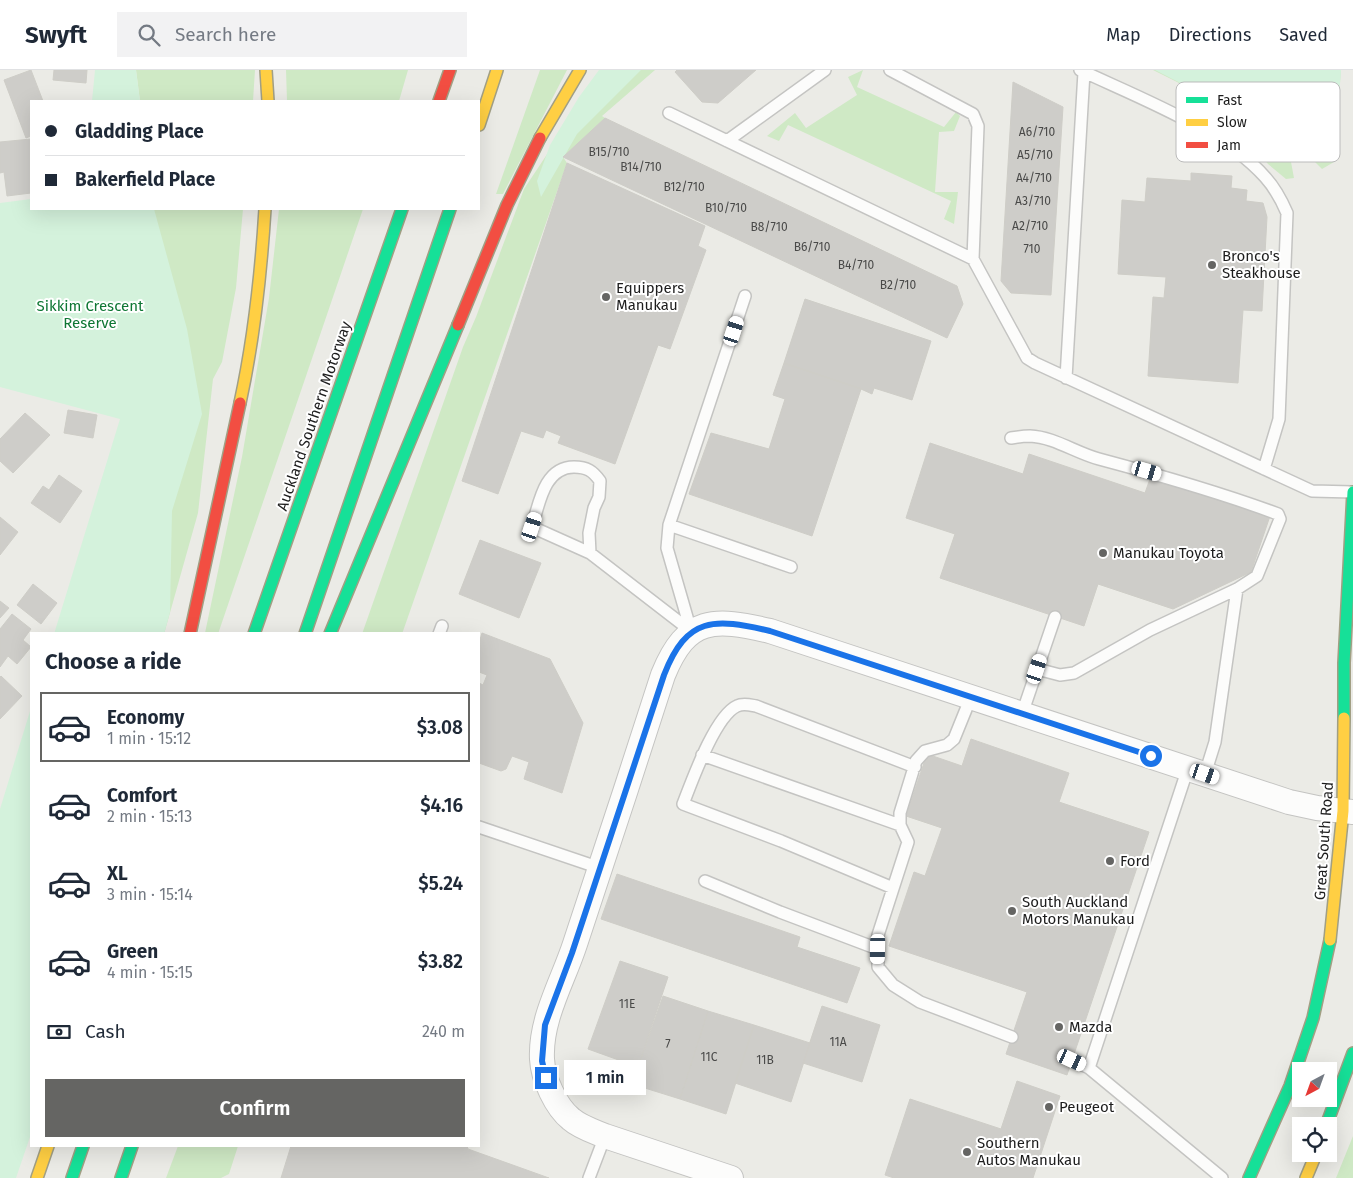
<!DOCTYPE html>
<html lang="en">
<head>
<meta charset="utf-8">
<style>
  :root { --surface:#fff; --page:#f2f2f3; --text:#1f2937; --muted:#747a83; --line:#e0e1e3; --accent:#656563 }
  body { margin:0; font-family:"Fira Sans",sans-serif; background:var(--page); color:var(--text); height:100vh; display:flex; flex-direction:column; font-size:19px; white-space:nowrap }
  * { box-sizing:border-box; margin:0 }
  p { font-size:16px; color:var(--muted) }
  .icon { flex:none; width:28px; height:28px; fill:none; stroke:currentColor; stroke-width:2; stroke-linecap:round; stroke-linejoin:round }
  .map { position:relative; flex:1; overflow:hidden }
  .drawer { position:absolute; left:30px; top:562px; width:450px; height:515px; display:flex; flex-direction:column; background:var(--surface); border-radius:0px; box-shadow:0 5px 20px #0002 }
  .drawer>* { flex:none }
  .guide { position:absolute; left:30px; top:30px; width:450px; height:110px; border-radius:0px; box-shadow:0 5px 20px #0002; display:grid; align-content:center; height:110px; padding:0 15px; background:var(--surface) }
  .needle { width:32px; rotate:221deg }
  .controls { position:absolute; left:1292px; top:992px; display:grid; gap:10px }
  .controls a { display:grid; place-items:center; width:45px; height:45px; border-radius:0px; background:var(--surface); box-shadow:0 5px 20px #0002; font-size:25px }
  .end { position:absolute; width:22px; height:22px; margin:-11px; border:6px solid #1a73e8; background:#fff; box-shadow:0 0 0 2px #fff }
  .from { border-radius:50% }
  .bubble { position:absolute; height:35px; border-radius:0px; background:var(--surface); box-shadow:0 5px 20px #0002; font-size:16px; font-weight:600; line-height:35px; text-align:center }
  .car { position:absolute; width:15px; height:30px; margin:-15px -8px; border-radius:6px; box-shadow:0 0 4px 1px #0007; background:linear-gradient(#fff 24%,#345 0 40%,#fff 0 76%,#345 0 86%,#fff 0) }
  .guide b { display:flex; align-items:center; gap:18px; height:48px; font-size:19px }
  .guide b+b { border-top:1px solid var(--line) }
  .guide i { width:12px; height:12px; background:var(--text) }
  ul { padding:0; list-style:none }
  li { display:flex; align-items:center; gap:15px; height:70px; margin:0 10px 8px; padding:0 5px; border:2px solid transparent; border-radius:0px }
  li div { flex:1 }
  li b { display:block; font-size:19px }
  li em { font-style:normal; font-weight:600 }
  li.selected { border-color:var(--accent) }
  li>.icon { width:45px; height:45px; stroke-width:1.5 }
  h2 { padding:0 15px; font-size:22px; line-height:60px }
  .pay { display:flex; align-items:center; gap:12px; height:55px; padding:0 15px; font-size:19px }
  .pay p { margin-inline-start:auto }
  .cta { display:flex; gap:10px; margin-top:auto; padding:10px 15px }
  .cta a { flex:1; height:58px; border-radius:0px; background:var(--accent); color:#fff; font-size:20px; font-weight:600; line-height:58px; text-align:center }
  header { display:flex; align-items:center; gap:30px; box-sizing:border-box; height:70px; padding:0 25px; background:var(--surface); border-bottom:1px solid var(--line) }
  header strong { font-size:24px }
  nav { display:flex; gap:28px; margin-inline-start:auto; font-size:18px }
  .search { width:350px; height:45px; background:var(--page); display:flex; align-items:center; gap:12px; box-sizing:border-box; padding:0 18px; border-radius:0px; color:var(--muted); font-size:19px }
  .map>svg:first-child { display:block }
  .grass { fill:#cfe9c5 }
  .park { fill:#d4f2dc }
  .building { fill:#cecdc9; stroke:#cecdc7 }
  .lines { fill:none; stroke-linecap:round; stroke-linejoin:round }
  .lane-casing { stroke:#c4c4c2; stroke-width:14 }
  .street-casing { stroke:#c4c4c2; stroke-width:26 }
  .fast-casing { stroke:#a19f84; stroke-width:14 }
  .slow-casing { stroke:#a19f84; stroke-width:14 }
  .jam-casing { stroke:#a19f84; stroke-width:14 }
  .lane { stroke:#fcfcfb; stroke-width:11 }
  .street { stroke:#fcfcfb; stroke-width:24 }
  .fast { stroke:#16e098; stroke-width:11 }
  .slow { stroke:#ffcf43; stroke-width:11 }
  .jam { stroke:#f24e42; stroke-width:11 }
  .route { stroke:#1a73e8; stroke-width:6 }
  .poi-dot { fill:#656563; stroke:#fff; stroke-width:2 }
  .labels { text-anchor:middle; stroke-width:4; stroke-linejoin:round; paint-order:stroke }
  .number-label { font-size:12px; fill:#494948 }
  .poi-label { font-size:15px; fill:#1d1d1d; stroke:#fff; text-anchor:start }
  .park-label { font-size:15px; fill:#0f7734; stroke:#fff }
  .street-label { font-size:15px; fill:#1d1d1d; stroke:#fff }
  .key { fill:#fff; stroke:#bbb; stroke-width:1 }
  .key-label { font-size:14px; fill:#1d1d1d }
</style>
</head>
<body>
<header>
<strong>Swyft</strong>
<div class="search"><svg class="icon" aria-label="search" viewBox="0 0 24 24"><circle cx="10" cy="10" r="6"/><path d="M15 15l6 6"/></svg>Search here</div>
<nav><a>Map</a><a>Directions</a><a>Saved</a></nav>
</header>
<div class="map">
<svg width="1353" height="1108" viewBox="0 0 1353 1108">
  <rect width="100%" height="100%" fill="#ebebe6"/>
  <path class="grass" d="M 136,0 L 255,0 L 253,31 L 140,31 Z
    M 286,0 L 408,0 L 399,31 L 287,31 Z
    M 540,0 L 567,0 L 503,124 L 496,124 Z
    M 603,0 L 655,0 L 602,46 L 605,48 L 563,87 L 567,93 L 402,564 L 362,564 L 463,277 L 476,247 L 524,119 Z
    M 863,0 L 857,17 L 944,57 L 956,42 L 960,46 L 954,61 L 939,62 L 935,122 L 958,122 L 954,154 L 944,149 L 951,131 L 788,55 L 779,71 L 767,66 L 795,43 L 806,58 L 857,25 L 848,7 Z
    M 1153,0 L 1341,0 L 1334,92 L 1322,99 L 1306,83 L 1290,72 L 1284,76 L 1291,92 L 1294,108 L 1286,109 L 1268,94 L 1248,71 L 1245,59 L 1255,51 Z
    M 150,139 L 243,139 L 236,218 L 222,292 L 213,309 L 198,443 L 164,564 L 110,564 Z
    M 279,139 L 363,139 L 218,564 L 205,563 L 242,387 L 269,228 Z
    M 1353,1066 L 1353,1108 L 1336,1108 Z
    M 178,1076 L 238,1076 L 229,1104 L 221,1108 L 166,1108 Z"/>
  <path class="park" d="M 95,0 L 136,0 L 140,31 L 92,31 Z
    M 599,0 L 641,0 L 577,64 L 541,127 L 537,111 L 550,75 L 579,27 Z
    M 1155,0 L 1341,0 L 1334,92 Z
    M 31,129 L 31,139 L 154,139 L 187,259 L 202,344 L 172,441 L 170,542 L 164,564 L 54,564 L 120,349 L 0,317 L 0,133 Z
    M 31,638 L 31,1064 L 16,1108 L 0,1108 L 0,739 Z"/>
  <path class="building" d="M 31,0 L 43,31 L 31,31 L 31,66 L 26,68 L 4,10 Z
    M 54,0 L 87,0 L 86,13 L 53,10 Z
    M 677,0 L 756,0 L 718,33 L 702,32 L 675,2 Z
    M 1013,12 L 1063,37 L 1051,225 L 1011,223 L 1001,211 Z
    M 605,48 L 957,216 L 963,234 L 947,268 L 563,87 Z
    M 31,69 L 31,123 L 7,126 L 4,102 L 0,103 L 0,72 Z
    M 567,93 L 705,156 L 698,176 L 706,180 L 670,279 L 658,275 L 615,394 L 558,373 L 561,366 L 546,360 L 543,368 L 521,361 L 498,424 L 462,411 Z
    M 1191,103 L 1232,106 L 1231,118 L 1247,120 L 1246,131 L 1263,133 L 1267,147 L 1262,241 L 1243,240 L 1238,313 L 1148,306 L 1153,227 L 1164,228 L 1166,207 L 1118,204 L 1122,130 L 1145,132 L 1147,108 L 1191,111 Z
    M 805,229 L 931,271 L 912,330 L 874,318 L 872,324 L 861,319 L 784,293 Z
    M 784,293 L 861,319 L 812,466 L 689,424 L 711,363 L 769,379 L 785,329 L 773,325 Z
    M 68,340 L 97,345 L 93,368 L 64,363 Z
    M 25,343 L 50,365 L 13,403 L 0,391 L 0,369 Z
    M 930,373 L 1023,404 L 1029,384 L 1145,423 L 1151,406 L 1270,446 L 1251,502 L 1173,539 L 1098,514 L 1084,556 L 940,508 L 955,464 L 906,448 Z
    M 59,405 L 82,421 L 60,453 L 31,433 L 43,416 L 49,420 Z
    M 0,447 L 18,462 L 0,485 Z
    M 480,470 L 541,493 L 519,548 L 459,524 Z
    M 33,514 L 57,533 L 41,554 L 17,535 Z
    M 0,531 L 9,538 L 0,548 Z
    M 12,544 L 31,559 L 23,570 L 31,577 L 17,594 L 8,586 L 0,597 L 0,559 Z
    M 482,563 L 550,589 L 583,653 L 562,723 L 524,709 L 529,692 L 512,686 L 506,699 L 501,701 L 479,693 L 479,613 L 483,615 L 487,605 L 479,602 L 479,573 Z
    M 1,606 L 22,626 L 0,649 L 0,607 Z
    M 971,669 L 1069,703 L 1059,732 L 1149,762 L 1067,1005 L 1006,984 L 1027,922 L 889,876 L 914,802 L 925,806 L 942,758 L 906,746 L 927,684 L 962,696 Z
    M 617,804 L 800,867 L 797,877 L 860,898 L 847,933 L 601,849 Z
    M 620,891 L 668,907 L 638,997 L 588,979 Z
    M 663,926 L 708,941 L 680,1029 L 632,1014 Z
    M 822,936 L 880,955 L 862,1012 L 803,993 Z
    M 708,941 L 754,955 L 726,1044 L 680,1029 Z
    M 754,955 L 810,973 L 791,1032 L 735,1013 Z
    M 1017,1011 L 1060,1026 L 1033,1108 L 894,1108 L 885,1105 L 910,1029 L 1001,1059 Z
    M 291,1076 L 467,1076 L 468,1079 L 549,1108 L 281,1108 Z"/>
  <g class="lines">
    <g class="lane-casing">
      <path id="lane" d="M 890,0 L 973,44 L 978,56 L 973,189
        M 1080,0 C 1137,27 1224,60 1265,107 C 1275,118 1281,129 1287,143 L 1279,349 L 1264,399
        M 669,43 L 973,189 L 1027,288 L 1035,293 L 1312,421 L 1353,422
        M 727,71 L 825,0
        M 1066,308 L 1084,2
        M 1011,368 C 1017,367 1024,366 1030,366 C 1054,367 1076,383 1099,389 C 1159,405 1219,422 1278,444 L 1280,449 L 1257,506 L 1237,519 L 1150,560 L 1074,603 L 1060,605 L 1037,599
        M 669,455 L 791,497
        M 590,483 L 589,463 L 594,438 L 599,427 L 600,411 C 593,401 587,397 574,397 C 544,397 539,434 532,457 L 590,483 L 691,561
        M 691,561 L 667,478 L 669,455 L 745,226
        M 439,564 L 442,556
        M 971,627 L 954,669 L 947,675 L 925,681 L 916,691 L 900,743 L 900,755 L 908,772 L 878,865 L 878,897 L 893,915 L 920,932 L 1012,967
        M 1022,644 L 1055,547
        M 702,685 L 900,755
        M 1188,698 L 1089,998 L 1222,1108
        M 1205,704 L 1215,672 L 1237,519
        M 479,757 L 600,798
        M 705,811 L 780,842 L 878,879
        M 893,818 L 781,771 L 683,734 C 692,711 715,646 737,636 C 743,633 750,635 756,636 L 915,697
        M 1072,990 L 1089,998
        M 589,1108 L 605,1066"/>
    </g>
    <g class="street-casing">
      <path id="street" d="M 731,1108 L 605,1066 C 593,1061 580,1057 571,1049 C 556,1037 543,1009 542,989 C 540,949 563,911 575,874 C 605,784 634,695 663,605 C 687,546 714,548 770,561 L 1289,732 L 1317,738 L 1353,742"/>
    </g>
    <g class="fast-casing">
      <path id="fast" d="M 254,564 L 402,139
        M 305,564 L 450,139
        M 330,564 L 458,255
        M 1344,648 L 1344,593 L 1353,422
        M 1326,1056 L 1353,983
        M 72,1108 L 83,1076
        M 121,1108 L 132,1076
        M 1249,1108 L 1290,1016 L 1313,948 L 1330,870"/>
    </g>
    <g class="slow-casing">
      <path id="slow" d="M 266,0 L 268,31
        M 479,55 L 497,0
        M 540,68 L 580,0
        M 240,333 C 254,269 261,204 265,139
        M 1330,870 L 1343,741 L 1344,648
        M 37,1108 L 48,1076
        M 1306,1108 L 1316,1084"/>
    </g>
    <g class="jam-casing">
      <path id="jam" d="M 439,31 L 450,0
        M 458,255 L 507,135 L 540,68
        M 190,564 L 240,333"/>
    </g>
    <use href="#lane" class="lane"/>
    <use href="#street" class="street"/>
    <use href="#fast" class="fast"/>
    <use href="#slow" class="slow"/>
    <use href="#jam" class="jam"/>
  </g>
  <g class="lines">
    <path class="route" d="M 546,1008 L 542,991 L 545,955 L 572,883 L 664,605 C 687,546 714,548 770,561 L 1151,686"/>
  </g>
  <g class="poi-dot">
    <circle cx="1212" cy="195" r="5"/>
    <circle cx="606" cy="227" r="5"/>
    <circle cx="1103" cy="483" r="5"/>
    <circle cx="1110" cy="791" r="5"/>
    <circle cx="1012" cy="841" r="5"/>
    <circle cx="1059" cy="957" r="5"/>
    <circle cx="1049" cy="1037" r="5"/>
    <circle cx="967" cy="1082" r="5"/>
  </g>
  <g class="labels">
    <g class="number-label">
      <text x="1037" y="66">A6/710</text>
      <text x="609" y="86">B15/710</text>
      <text x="1035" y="89">A5/710</text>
      <text x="641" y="101">B14/710</text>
      <text x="1034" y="112">A4/710</text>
      <text x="684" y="121">B12/710</text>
      <text x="1033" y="135">A3/710</text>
      <text x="726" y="142">B10/710</text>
      <text x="1030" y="160">A2/710</text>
      <text x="769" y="161">B8/710</text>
      <text x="812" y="181">B6/710</text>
      <text x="1032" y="183">710</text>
      <text x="856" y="199">B4/710</text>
      <text x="898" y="219">B2/710</text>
      <text x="627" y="938">11E</text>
      <text x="838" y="976">11A</text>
      <text x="668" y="978">7</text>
      <text x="709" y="991">11C</text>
      <text x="765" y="994">11B</text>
    </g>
    <g class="poi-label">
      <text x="1222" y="191">Bronco's<tspan x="1222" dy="17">Steakhouse</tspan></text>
      <text x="616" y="223">Equippers<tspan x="616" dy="17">Manukau</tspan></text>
      <text x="1113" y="488">Manukau Toyota</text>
      <text x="1120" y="796">Ford</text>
      <text x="1022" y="837">South Auckland<tspan x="1022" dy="17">Motors Manukau</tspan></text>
      <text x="1069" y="962">Mazda</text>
      <text x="1059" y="1042">Peugeot</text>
      <text x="977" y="1078">Southern<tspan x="977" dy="17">Autos Manukau</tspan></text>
    </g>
    <g class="park-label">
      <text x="90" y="241">Sikkim Crescent<tspan x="90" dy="17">Reserve</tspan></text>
    </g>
    <g class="street-label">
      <text transform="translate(314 346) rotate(-71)" y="5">Auckland Southern Motorway</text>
      <text transform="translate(1324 771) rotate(-86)" y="5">Great South Road</text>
    </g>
  </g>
  <rect x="1176" y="12" width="164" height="80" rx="8" class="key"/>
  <rect x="1186" y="27" width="22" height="6" fill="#16e098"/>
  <rect x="1186" y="49" width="22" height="7" fill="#ffcf43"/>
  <rect x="1186" y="72" width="22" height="6" fill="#f24e42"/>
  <g class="key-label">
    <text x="1217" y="35">Fast</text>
    <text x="1217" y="57">Slow</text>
    <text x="1217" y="80">Jam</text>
  </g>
</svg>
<div class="controls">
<a><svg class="needle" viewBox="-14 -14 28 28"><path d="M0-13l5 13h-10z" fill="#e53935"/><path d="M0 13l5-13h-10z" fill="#747a83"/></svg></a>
<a><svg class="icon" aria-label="locate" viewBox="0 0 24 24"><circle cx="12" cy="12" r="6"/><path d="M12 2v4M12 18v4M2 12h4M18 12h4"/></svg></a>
</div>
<i class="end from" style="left:1151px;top:686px"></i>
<i class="end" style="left:546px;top:1008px"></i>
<div class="bubble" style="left:564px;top:990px;width:82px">1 min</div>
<i class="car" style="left:734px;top:261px;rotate:18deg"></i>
<i class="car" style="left:1147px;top:401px;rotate:106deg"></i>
<i class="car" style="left:532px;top:457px;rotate:18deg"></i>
<i class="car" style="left:1037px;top:599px;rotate:18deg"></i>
<i class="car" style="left:1205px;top:704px;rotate:109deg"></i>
<i class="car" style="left:878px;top:879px;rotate:181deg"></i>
<i class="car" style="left:1072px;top:990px;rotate:115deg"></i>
<div class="guide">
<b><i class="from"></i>Gladding Place</b>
<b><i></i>Bakerfield Place</b>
</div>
<section class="drawer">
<h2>Choose a ride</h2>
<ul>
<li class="selected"><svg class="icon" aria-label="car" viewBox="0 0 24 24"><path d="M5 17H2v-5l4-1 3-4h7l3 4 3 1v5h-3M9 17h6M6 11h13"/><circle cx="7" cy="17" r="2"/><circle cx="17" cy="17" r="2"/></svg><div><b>Economy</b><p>1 min · 15:12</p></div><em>$3.08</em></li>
<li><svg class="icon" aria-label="car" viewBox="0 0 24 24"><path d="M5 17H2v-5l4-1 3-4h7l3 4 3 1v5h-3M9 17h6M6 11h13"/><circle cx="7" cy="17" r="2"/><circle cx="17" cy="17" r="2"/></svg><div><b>Comfort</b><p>2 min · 15:13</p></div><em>$4.16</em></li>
<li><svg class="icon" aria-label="car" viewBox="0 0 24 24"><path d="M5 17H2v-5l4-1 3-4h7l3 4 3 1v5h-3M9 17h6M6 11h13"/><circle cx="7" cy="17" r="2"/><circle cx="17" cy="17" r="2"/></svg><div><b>XL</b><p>3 min · 15:14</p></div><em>$5.24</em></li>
<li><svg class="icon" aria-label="car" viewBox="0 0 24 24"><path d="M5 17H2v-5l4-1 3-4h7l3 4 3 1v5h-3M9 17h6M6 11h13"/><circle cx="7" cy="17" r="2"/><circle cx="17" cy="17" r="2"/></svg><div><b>Green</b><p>4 min · 15:15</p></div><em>$3.82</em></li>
</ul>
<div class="pay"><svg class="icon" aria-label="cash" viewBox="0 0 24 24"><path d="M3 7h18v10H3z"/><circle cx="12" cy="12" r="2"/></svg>Cash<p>240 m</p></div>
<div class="cta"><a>Confirm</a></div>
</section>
</div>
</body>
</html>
